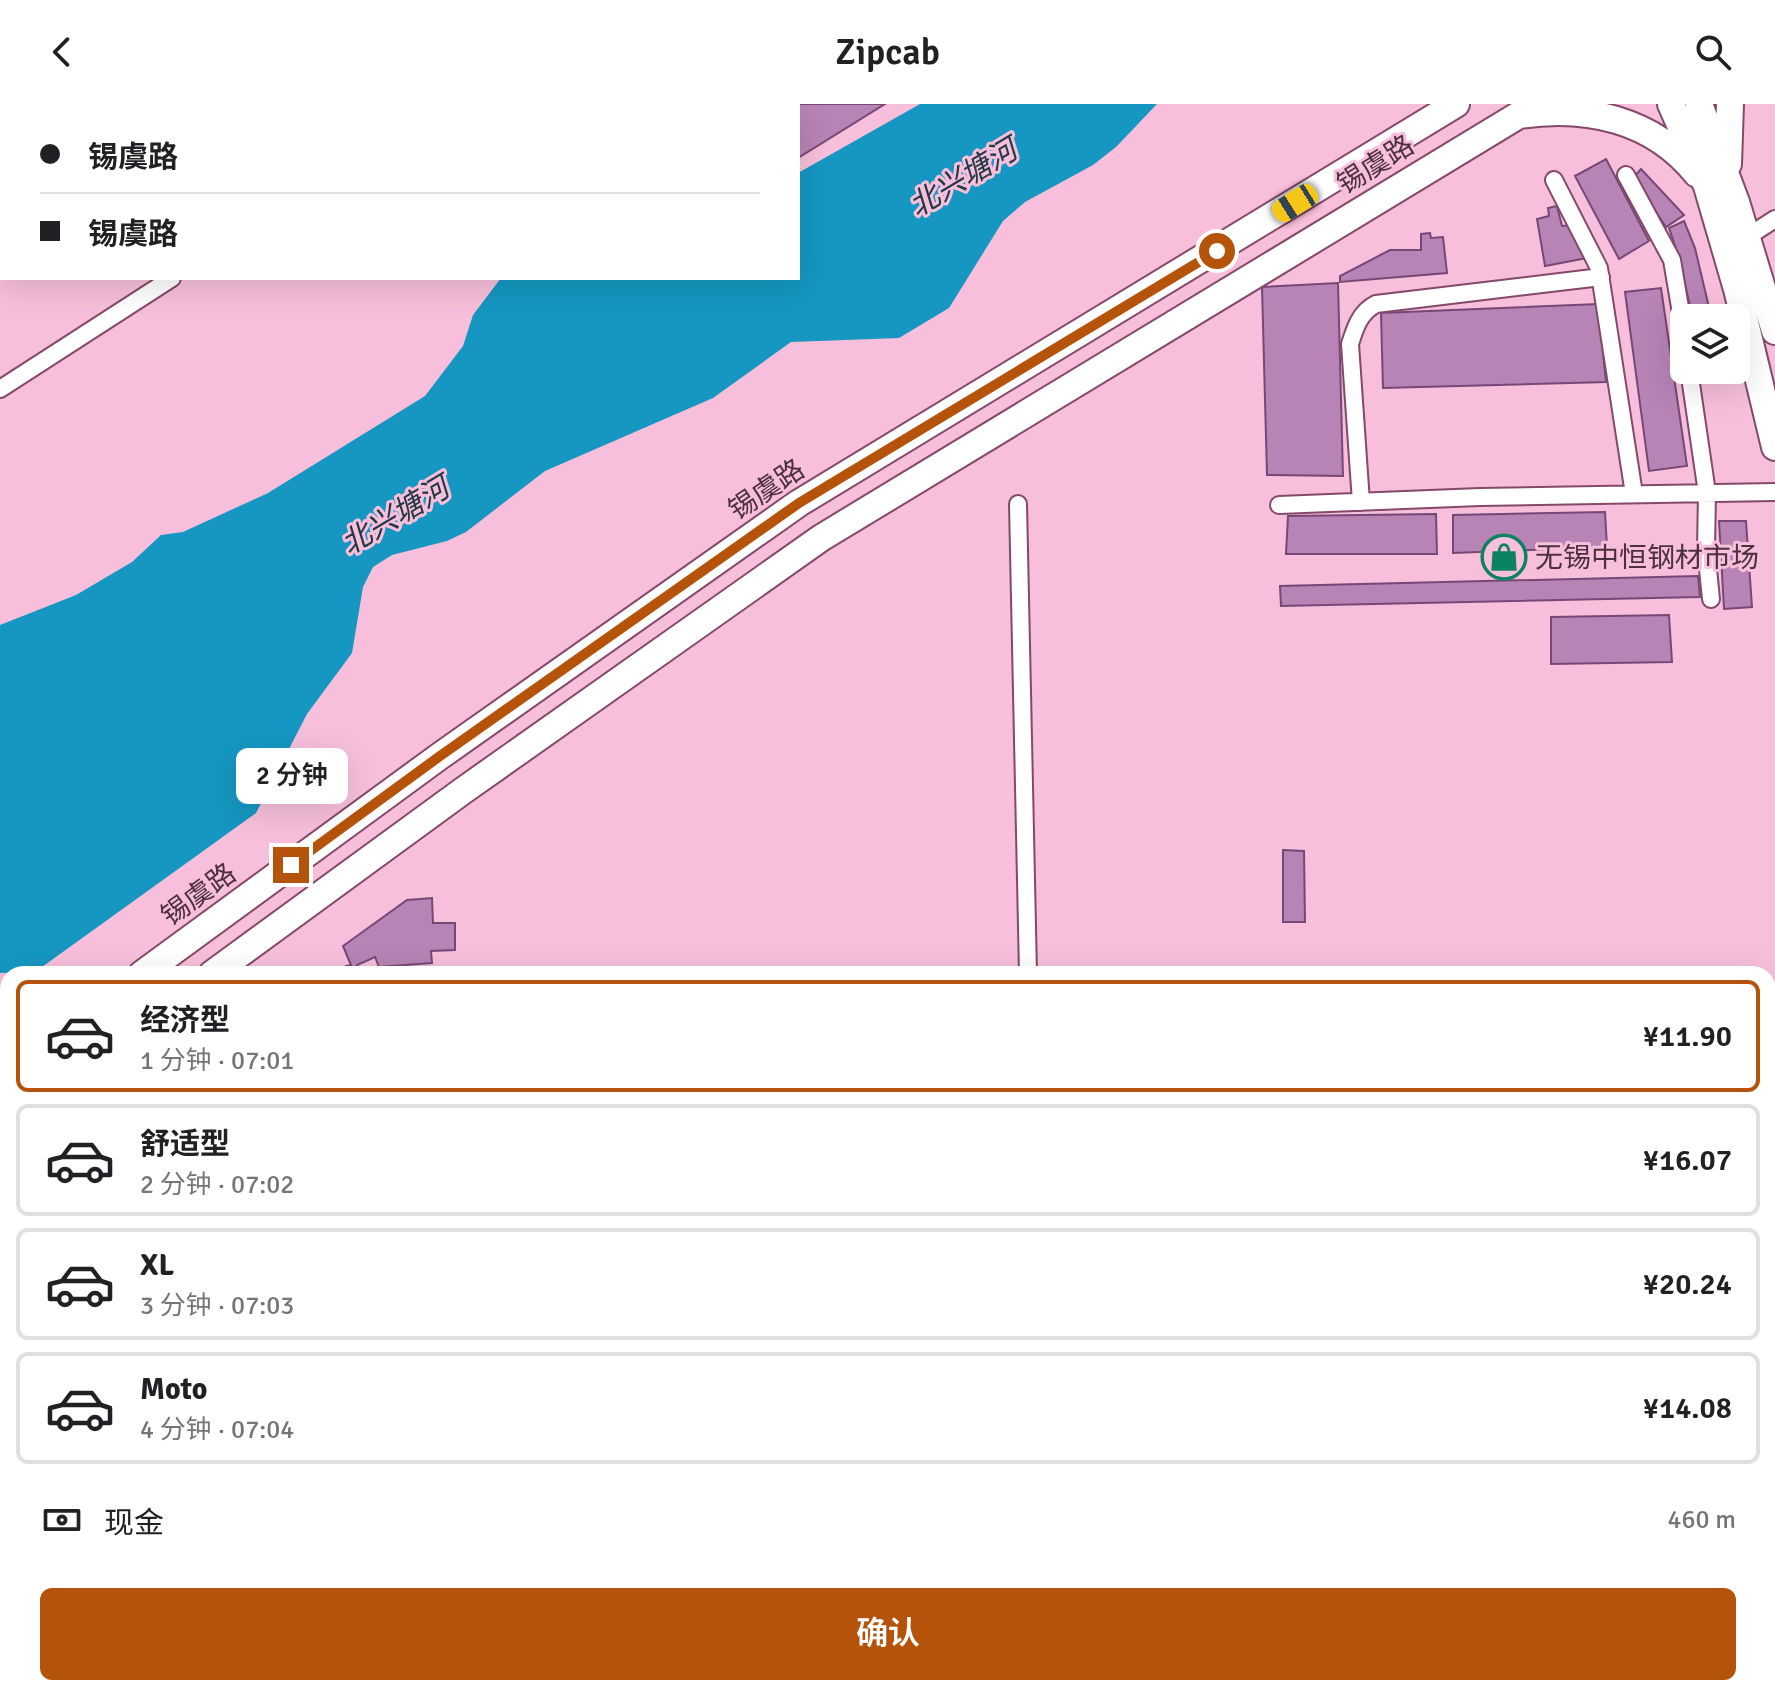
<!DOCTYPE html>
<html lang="zh">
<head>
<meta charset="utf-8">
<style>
  :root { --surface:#fff; --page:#f2f2f2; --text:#202124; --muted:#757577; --line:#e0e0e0; --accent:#b45309 }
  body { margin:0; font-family:Signika,"Noto Sans SC",sans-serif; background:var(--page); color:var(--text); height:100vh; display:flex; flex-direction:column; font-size:30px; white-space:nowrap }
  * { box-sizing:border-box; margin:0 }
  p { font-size:26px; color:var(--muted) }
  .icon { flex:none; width:44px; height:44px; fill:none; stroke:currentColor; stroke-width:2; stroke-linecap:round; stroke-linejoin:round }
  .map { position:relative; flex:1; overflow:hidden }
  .details { position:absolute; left:0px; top:862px; width:1776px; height:730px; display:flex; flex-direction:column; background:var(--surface); border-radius:24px 24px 0 0; box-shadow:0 8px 32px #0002 }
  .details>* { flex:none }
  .top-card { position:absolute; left:0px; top:0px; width:800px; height:176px; box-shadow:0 8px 32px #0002; display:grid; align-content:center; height:176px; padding:0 40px; background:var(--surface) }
  .buttons { position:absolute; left:1670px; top:200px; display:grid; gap:16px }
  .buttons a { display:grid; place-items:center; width:80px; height:80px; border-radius:12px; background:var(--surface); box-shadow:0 8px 32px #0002; font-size:40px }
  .end { position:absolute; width:36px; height:36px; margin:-18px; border:10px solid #b45309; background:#fff; box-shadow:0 0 0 4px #fff }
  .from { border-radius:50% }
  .bubble { position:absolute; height:56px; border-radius:12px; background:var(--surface); box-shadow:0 8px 32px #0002; font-size:26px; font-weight:600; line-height:56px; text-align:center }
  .car { position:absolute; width:24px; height:48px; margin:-24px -12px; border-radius:10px; box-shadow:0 0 6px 2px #0007; background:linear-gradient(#f5c518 24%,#345 0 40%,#f5c518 0 76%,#345 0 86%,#f5c518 0) }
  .top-card b { display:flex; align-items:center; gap:28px; height:76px; font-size:30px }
  .top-card b+b { border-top:2px solid var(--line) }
  .top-card i { width:20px; height:20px; background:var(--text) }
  ul { padding:14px 0 0; list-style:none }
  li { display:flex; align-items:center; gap:24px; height:112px; margin:0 16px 12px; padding:0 24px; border:4px solid var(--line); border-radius:12px }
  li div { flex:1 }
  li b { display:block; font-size:30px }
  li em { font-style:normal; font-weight:600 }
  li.selected { border-color:var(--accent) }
  li>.icon { width:72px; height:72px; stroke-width:1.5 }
  .pay { display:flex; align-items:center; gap:20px; height:88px; padding:0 40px; font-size:30px }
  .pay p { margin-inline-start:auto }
  .cta { display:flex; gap:16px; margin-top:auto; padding:16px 40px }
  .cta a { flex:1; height:92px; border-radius:12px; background:var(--accent); color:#fff; font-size:32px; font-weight:600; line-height:92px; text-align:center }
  header { display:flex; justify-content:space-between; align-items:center; height:104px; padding:0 40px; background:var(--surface); font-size:36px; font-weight:600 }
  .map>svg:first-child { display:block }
  .water { fill:#1597c1 }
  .building { fill:#b784b5; stroke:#764875; stroke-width:2 }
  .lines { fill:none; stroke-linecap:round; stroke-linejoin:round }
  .minor-casing { stroke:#844969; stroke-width:20 }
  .primary-casing { stroke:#844969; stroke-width:30 }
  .minor { stroke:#fff; stroke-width:16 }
  .primary { stroke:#fff; stroke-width:26 }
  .route { stroke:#b45309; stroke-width:10 }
  .labels { text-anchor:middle; stroke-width:6; stroke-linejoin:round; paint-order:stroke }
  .street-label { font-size:28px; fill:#4c303f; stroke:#f7bfdb }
  .poi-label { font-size:28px; fill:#4c303f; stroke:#f7bfdb; text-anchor:start }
  .water-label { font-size:30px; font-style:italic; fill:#223a45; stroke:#f7bfdb }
</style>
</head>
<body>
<header><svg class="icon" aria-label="back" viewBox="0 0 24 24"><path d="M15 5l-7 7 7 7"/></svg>Zipcab<svg class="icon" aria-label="search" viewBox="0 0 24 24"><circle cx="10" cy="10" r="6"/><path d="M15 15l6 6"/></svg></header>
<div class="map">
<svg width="1775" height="1591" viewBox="0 0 1775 1591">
  <rect width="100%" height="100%" fill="#f7bfdb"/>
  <path class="water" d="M 920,0 L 1157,0 L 1116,43 L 1093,61 L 1025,98 L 1003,117 L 949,204 L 899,234 L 791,238 L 713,294 L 545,367 L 466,428 L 447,437 L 392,451 L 373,463 L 363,483 L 352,549 L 307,610 L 256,709 L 35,868 L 0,869 L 0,521 L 76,491 L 132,458 L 161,431 L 183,428 L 268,389 L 425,292 L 463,242 L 473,211 L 501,174 L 798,174 L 798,69 Z"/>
  <path class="building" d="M 753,0 L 885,0 L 798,54 L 798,2 L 750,2 Z
    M 1606,55 L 1649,137 L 1619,155 L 1575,72 Z
    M 1641,65 L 1684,111 L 1666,123 L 1633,74 Z
    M 1557,102 L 1562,122 L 1573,121 L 1587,154 L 1545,162 L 1537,115 L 1549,112 L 1548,104 Z
    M 1684,117 L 1695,144 L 1711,212 L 1693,214 L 1677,148 L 1669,124 Z
    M 1430,129 L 1431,134 L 1443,133 L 1447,169 L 1340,178 L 1340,172 L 1390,146 L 1421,146 L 1421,130 Z
    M 1338,179 L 1343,372 L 1267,371 L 1262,183 Z
    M 1661,184 L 1687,362 L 1649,367 L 1625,188 Z
    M 1598,200 L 1606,278 L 1383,284 L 1381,209 Z
    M 1605,408 L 1607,443 L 1453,449 L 1453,411 Z
    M 1436,410 L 1437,450 L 1286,450 L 1288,412 Z
    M 1719,417 L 1746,417 L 1752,503 L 1724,505 Z
    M 1698,472 L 1700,493 L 1281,502 L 1280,482 Z
    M 1669,511 L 1672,558 L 1551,560 L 1551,513 Z
    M 1283,746 L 1304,747 L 1305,818 L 1283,818 Z
    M 432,794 L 433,819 L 455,819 L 455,846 L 431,847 L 432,859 L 379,863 L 375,853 L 357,861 L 359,870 L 347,870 L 346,862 L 351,861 L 343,842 L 407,796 Z
    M 1775,1557 L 1775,1590 L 1750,1591 L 1749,1584 L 1768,1584 L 1768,1559 Z
    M 1392,1584 L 1461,1584 L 1430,1591 L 1392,1591 Z
    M 1593,1584 L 1740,1584 L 1742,1591 L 1594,1591 Z"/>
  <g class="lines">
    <g class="minor-casing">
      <path id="minor" d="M 440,2 L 443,0
        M 1626,71 L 1672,156 L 1684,227
        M 1554,76 L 1599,164 L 1634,390
        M 1747,133 L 1775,115
        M 1689,266 L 1707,389 L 1706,445 L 1711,495
        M 0,285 L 172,174
        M 1361,398 L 1350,240 C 1355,224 1360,208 1376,200 L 1601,173
        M 1018,400 L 1028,870
        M 1279,401 L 1480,393 L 1775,388
        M 1768,1023 L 1775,1023
        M 1768,1402 L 1775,1402
        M 1768,1545 L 1775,1545
        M 1381,1584 L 1382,1591
        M 1481,1591 L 1513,1584"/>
    </g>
    <g class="primary-casing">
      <path id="primary" d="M 1671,0 L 1707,82 L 1737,185 L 1775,343
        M 1699,0 L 1736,98 L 1775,227
        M 1520,11 C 1586,1 1653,15 1697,70
        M 1728,60 L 1730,0
        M 142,870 L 440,652 L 799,399 L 1456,0
        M 212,870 L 464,686 L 821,434 L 1537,0
        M 0,974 L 8,968
        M 0,1025 L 8,1019"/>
    </g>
    <use href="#minor" class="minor"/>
    <use href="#primary" class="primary"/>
  </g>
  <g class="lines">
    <path class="route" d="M 291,761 L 440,652 L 799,399 L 1217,147"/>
  </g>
  <defs>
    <g id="shop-ring" transform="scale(2.3)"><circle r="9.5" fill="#f7bfdb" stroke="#0b8362" stroke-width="1.5"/><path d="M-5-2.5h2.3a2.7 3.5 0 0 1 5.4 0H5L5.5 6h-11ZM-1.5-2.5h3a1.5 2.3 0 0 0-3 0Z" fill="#0b8362"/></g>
  </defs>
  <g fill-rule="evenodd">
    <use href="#shop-ring" x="1504" y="453"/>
  </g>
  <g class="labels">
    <g class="street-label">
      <text transform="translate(1375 60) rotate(-32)" y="10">锡虞路</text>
      <text transform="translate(766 385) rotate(-34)" y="10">锡虞路</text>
      <text transform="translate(198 790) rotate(-36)" y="10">锡虞路</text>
    </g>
    <g class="poi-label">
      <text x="1535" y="463">无锡中恒钢材市场</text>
    </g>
    <g class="water-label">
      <text transform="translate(963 74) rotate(-31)" y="10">北兴塘河</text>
      <text transform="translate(395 412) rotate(-31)" y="10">北兴塘河</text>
    </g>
  </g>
</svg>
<div class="buttons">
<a><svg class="icon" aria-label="layers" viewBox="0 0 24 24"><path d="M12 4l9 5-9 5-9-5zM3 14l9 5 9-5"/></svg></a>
</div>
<i class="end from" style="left:1217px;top:147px"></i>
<i class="end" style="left:291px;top:761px"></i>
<div class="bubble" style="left:236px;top:644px;width:112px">2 分钟</div>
<i class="car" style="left:1295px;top:99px;rotate:238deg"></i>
<div class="top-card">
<b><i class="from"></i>锡虞路</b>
<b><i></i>锡虞路</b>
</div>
<section class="details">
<ul>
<li class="selected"><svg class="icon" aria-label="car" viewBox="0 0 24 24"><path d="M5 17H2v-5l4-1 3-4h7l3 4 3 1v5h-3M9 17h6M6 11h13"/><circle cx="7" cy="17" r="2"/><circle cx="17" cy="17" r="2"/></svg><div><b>经济型</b><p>1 分钟 · 07:01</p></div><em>¥11.90</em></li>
<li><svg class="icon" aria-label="car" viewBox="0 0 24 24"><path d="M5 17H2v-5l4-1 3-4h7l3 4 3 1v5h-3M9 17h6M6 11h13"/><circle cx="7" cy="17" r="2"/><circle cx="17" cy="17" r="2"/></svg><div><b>舒适型</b><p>2 分钟 · 07:02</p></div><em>¥16.07</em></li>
<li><svg class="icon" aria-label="car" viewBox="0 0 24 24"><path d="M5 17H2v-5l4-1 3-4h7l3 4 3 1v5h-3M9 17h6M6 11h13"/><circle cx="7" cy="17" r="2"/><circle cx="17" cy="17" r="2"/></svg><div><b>XL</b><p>3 分钟 · 07:03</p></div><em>¥20.24</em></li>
<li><svg class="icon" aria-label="car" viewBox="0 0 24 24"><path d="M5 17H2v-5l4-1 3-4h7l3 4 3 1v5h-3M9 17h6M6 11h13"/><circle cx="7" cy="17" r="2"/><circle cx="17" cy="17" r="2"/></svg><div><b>Moto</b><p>4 分钟 · 07:04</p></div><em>¥14.08</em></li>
</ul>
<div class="pay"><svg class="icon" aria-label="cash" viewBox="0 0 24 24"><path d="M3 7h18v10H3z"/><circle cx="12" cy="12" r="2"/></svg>现金<p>460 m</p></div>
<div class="cta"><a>确认</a></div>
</section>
</div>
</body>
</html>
